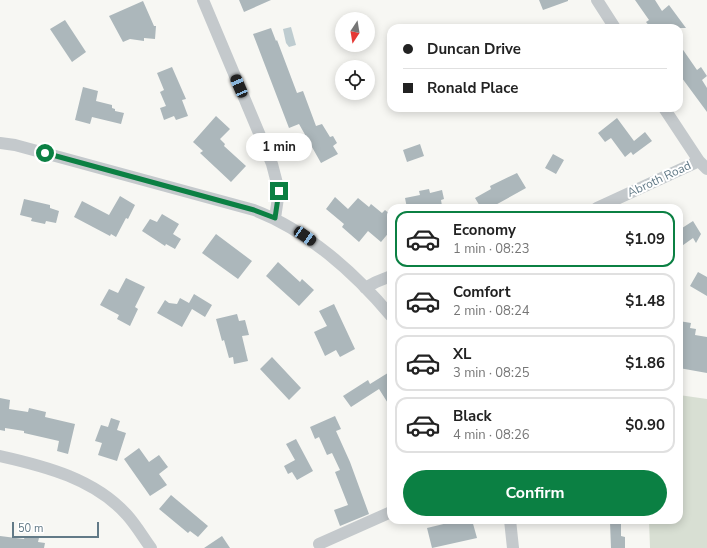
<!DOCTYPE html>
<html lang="en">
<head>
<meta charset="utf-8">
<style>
  :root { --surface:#fff; --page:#f2f2f2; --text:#222; --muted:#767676; --line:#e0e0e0; --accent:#0b8043 }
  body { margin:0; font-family:"Nunito Sans",sans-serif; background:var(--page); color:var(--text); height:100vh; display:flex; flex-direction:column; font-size:15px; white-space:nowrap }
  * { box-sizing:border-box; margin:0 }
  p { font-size:13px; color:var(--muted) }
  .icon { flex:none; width:22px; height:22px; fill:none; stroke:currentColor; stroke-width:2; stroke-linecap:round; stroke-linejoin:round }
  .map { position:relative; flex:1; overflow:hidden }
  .panel { position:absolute; left:387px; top:204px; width:296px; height:320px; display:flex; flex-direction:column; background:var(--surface); border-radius:12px; box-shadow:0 2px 10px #0003 }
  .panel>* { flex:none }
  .top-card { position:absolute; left:387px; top:24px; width:296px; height:88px; border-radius:12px; box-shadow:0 2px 10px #0003; display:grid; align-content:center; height:88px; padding:0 16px; background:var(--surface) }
  .needle { width:26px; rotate:192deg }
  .tools { position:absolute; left:335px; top:12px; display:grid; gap:8px }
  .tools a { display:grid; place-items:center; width:40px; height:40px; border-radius:50%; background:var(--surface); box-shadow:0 2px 10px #0003; font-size:20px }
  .scale { position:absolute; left:12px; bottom:10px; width:87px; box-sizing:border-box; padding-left:4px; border:2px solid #627a87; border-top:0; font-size:11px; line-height:14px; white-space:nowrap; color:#627a87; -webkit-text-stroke:3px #fff; paint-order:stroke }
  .end { position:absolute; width:18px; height:18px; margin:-9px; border:5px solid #0b8043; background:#fff; box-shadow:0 0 0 2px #fff }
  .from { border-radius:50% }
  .bubble { position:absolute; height:28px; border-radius:14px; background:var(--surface); box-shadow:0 2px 10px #0003; font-size:13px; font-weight:700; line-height:28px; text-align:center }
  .car { position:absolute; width:12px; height:24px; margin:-12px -6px; border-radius:5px; box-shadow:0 0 3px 1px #0007; background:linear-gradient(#222 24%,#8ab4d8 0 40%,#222 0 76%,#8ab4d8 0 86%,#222 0) }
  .top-card b { display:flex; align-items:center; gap:14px; height:38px; font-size:15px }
  .top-card b+b { border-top:1px solid var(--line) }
  .top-card i { width:10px; height:10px; background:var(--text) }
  ul { padding:7px 0 0; list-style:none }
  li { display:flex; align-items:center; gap:12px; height:56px; margin:0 8px 6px; padding:0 8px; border:2px solid var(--line); border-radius:12px }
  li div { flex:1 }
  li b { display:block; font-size:15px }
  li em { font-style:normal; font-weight:700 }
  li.selected { border-color:var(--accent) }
  li>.icon { width:36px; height:36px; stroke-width:1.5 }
  .button { display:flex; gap:8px; margin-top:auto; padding:8px 16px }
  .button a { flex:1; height:46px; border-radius:24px; background:var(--accent); color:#fff; font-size:16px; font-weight:700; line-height:46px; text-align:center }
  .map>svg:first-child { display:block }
  .green { fill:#d8dfd3 }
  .water { fill:#beccd0 }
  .building { fill:#acb7bb }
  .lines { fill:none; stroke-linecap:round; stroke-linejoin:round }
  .street { stroke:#c4c9cc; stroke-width:12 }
  .route { stroke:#0b8043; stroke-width:5 }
  .labels { text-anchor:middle; stroke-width:4; stroke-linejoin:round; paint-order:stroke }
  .street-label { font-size:12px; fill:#627a87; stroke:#fff }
</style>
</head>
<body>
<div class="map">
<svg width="707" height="548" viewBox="0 0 707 548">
  <rect width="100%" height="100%" fill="#f7f7f3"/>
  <path class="green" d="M 679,395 L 707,399 L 707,548 L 650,548 L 649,520 L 679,520 Z"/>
  <path class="water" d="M 291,27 L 296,45 L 289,47 L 286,43 L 283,29 Z"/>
  <path class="building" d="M 239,0 L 271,0 L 244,12 Z
    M 539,0 L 568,0 L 568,1 L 543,10 Z
    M 635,0 L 655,0 L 662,11 L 669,5 L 686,28 L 651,28 L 646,22 L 649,20 Z
    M 143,1 L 154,26 L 156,26 L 155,39 L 144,38 L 144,41 L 130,39 L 123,42 L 109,16 Z
    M 65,20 L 86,52 L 72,62 L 50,29 Z
    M 271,28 L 276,41 L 277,40 L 297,93 L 303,91 L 316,126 L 322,124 L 330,137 L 333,136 L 337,143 L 333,146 L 338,154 L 321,163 L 299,124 L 289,128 L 253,34 Z
    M 679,44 L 697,70 L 701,67 L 707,76 L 702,80 L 707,88 L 707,112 L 679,74 Z
    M 172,67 L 186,99 L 182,100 L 188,116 L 176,120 L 174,116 L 164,120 L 160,108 L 166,106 L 160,92 L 164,90 L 157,73 Z
    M 83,87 L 98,91 L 96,101 L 112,105 L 112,108 L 115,109 L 115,111 L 124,113 L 121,124 L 92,117 L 90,124 L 75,120 Z
    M 216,116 L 230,129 L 220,139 L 225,144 L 224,146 L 246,166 L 231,182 L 200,153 L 203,151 L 193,142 Z
    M 617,118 L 634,141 L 645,132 L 652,141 L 633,155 L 631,152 L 625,157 L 611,138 L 605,142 L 598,133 Z
    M 420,144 L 424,156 L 407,162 L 403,150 Z
    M 553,154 L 564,160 L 556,174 L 545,168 Z
    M 517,173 L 526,188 L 490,208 L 481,208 L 475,198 L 491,189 L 490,186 Z
    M 429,189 L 430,193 L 442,190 L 444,199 L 441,200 L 442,206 L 431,208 L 407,208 L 405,198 L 420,195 L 419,191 Z
    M 120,196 L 135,205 L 128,219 L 126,218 L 116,237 L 111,234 L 110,236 L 74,217 L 82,201 L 109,215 Z
    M 335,197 L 348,209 L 358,198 L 369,207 L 371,204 L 382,213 L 385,210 L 391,215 L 391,230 L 381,242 L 368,231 L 359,242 L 342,227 L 344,224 L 326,209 Z
    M 24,199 L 50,205 L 50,208 L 59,211 L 56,223 L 46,221 L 45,224 L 31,221 L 32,218 L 20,215 Z
    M 162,214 L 179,224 L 173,234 L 181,239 L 175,249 L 166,244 L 165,246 L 142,231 L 150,219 L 157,222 Z
    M 693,221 L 701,234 L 696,243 L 693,238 L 679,248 L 679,230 Z
    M 216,234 L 252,261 L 238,279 L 202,253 Z
    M 278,262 L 300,282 L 302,279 L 314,290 L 299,306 L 266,276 Z
    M 698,272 L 707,277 L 707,296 L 690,286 Z
    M 126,278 L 145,287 L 135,307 L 138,309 L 130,326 L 117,319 L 119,315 L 100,305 L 109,289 L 118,293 Z
    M 194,294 L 212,305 L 205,317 L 192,309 L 182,327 L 157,313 L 165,300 L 169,303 L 177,304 L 180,298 L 189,303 Z
    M 334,304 L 355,349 L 340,357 L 336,350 L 325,356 L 314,332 L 327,326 L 319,311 Z
    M 237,314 L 239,321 L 245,320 L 249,335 L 242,336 L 248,361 L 234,364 L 233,357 L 229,358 L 224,340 L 222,341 L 216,319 Z
    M 679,321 L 691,323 L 690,328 L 696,329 L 695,335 L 707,337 L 707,373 L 679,368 Z
    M 272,357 L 301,388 L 289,400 L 260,369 Z
    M 391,371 L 391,408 L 379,389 L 351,407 L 343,396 L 368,380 L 370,384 Z
    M 0,398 L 10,400 L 9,409 L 28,412 L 29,408 L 46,412 L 45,417 L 75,424 L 68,454 L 57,451 L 59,441 L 24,433 L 24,431 L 5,428 L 5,431 L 0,430 Z
    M 335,416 L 341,429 L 336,431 L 350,462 L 369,514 L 340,526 L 334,510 L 348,505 L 335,472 L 340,470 L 332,453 L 327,455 L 319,437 L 315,439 L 310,427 Z
    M 111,418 L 120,421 L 117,430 L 126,433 L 117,461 L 98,455 L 102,443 L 95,441 L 101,425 L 108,427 Z
    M 296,439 L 313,471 L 297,480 L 292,472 L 288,474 L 284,466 L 295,460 L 286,444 Z
    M 139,448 L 149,462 L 159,455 L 168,467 L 159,474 L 167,485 L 150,496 L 124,459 Z
    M 171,495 L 208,526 L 198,537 L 190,531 L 188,533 L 159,509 Z
    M 460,520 L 472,520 L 477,538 L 432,548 L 427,528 Z
    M 610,522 L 621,522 L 621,536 L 625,537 L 625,548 L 611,548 Z
    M 0,536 L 24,539 L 25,536 L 39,538 L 38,542 L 45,543 L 44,548 L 0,548 Z
    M 222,536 L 230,548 L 204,548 Z"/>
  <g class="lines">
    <path class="street" d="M 203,0 L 272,164 L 279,191 L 275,218
      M 597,0 L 615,28
      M 664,108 L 699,161 L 707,169
      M 0,143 L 15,145 L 254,210 C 307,230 355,273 391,316
      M 597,208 L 699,161
      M 365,288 L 376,282 L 391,276
      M 0,456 C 45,466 95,479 127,515 C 136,525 143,537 151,548
      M 510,520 L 513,548
      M 319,544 L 391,512"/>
  </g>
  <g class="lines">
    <path class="route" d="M 45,153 L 254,210 L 275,218 L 279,191"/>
  </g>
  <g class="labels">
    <g class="street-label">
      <text transform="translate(659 179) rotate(-25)" y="4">Abroth Road</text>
    </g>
  </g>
</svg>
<div class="tools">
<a><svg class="needle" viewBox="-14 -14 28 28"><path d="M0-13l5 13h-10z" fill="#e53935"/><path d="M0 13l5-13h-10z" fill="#767676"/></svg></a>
<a><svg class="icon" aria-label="locate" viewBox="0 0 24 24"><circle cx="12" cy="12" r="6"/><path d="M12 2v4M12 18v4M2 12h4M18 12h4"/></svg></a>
</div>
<div class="scale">50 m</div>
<i class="end from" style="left:45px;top:153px"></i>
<i class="end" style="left:279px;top:191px"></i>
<div class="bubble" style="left:246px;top:133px;width:66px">1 min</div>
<i class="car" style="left:239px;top:86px;rotate:337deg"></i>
<i class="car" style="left:305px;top:236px;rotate:124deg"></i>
<div class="top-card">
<b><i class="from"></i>Duncan Drive</b>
<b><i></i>Ronald Place</b>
</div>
<section class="panel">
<ul>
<li class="selected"><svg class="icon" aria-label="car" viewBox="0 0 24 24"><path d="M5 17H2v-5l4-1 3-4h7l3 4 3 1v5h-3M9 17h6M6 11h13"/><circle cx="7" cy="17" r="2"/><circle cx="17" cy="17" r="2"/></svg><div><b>Economy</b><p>1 min · 08:23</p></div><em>$1.09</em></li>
<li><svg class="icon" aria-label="car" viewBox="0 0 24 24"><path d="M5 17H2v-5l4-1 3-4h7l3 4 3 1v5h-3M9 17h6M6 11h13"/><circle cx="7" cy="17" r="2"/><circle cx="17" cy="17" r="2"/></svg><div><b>Comfort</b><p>2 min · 08:24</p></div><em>$1.48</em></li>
<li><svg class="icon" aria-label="car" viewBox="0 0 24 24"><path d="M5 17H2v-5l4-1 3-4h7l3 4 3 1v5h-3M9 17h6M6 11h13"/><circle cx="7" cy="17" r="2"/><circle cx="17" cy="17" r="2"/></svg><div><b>XL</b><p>3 min · 08:25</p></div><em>$1.86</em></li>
<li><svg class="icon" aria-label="car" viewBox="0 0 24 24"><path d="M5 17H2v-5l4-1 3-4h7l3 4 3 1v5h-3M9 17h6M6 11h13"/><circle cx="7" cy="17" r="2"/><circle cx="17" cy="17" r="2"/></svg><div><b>Black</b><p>4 min · 08:26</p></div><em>$0.90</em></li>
</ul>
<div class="button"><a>Confirm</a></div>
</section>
</div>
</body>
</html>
